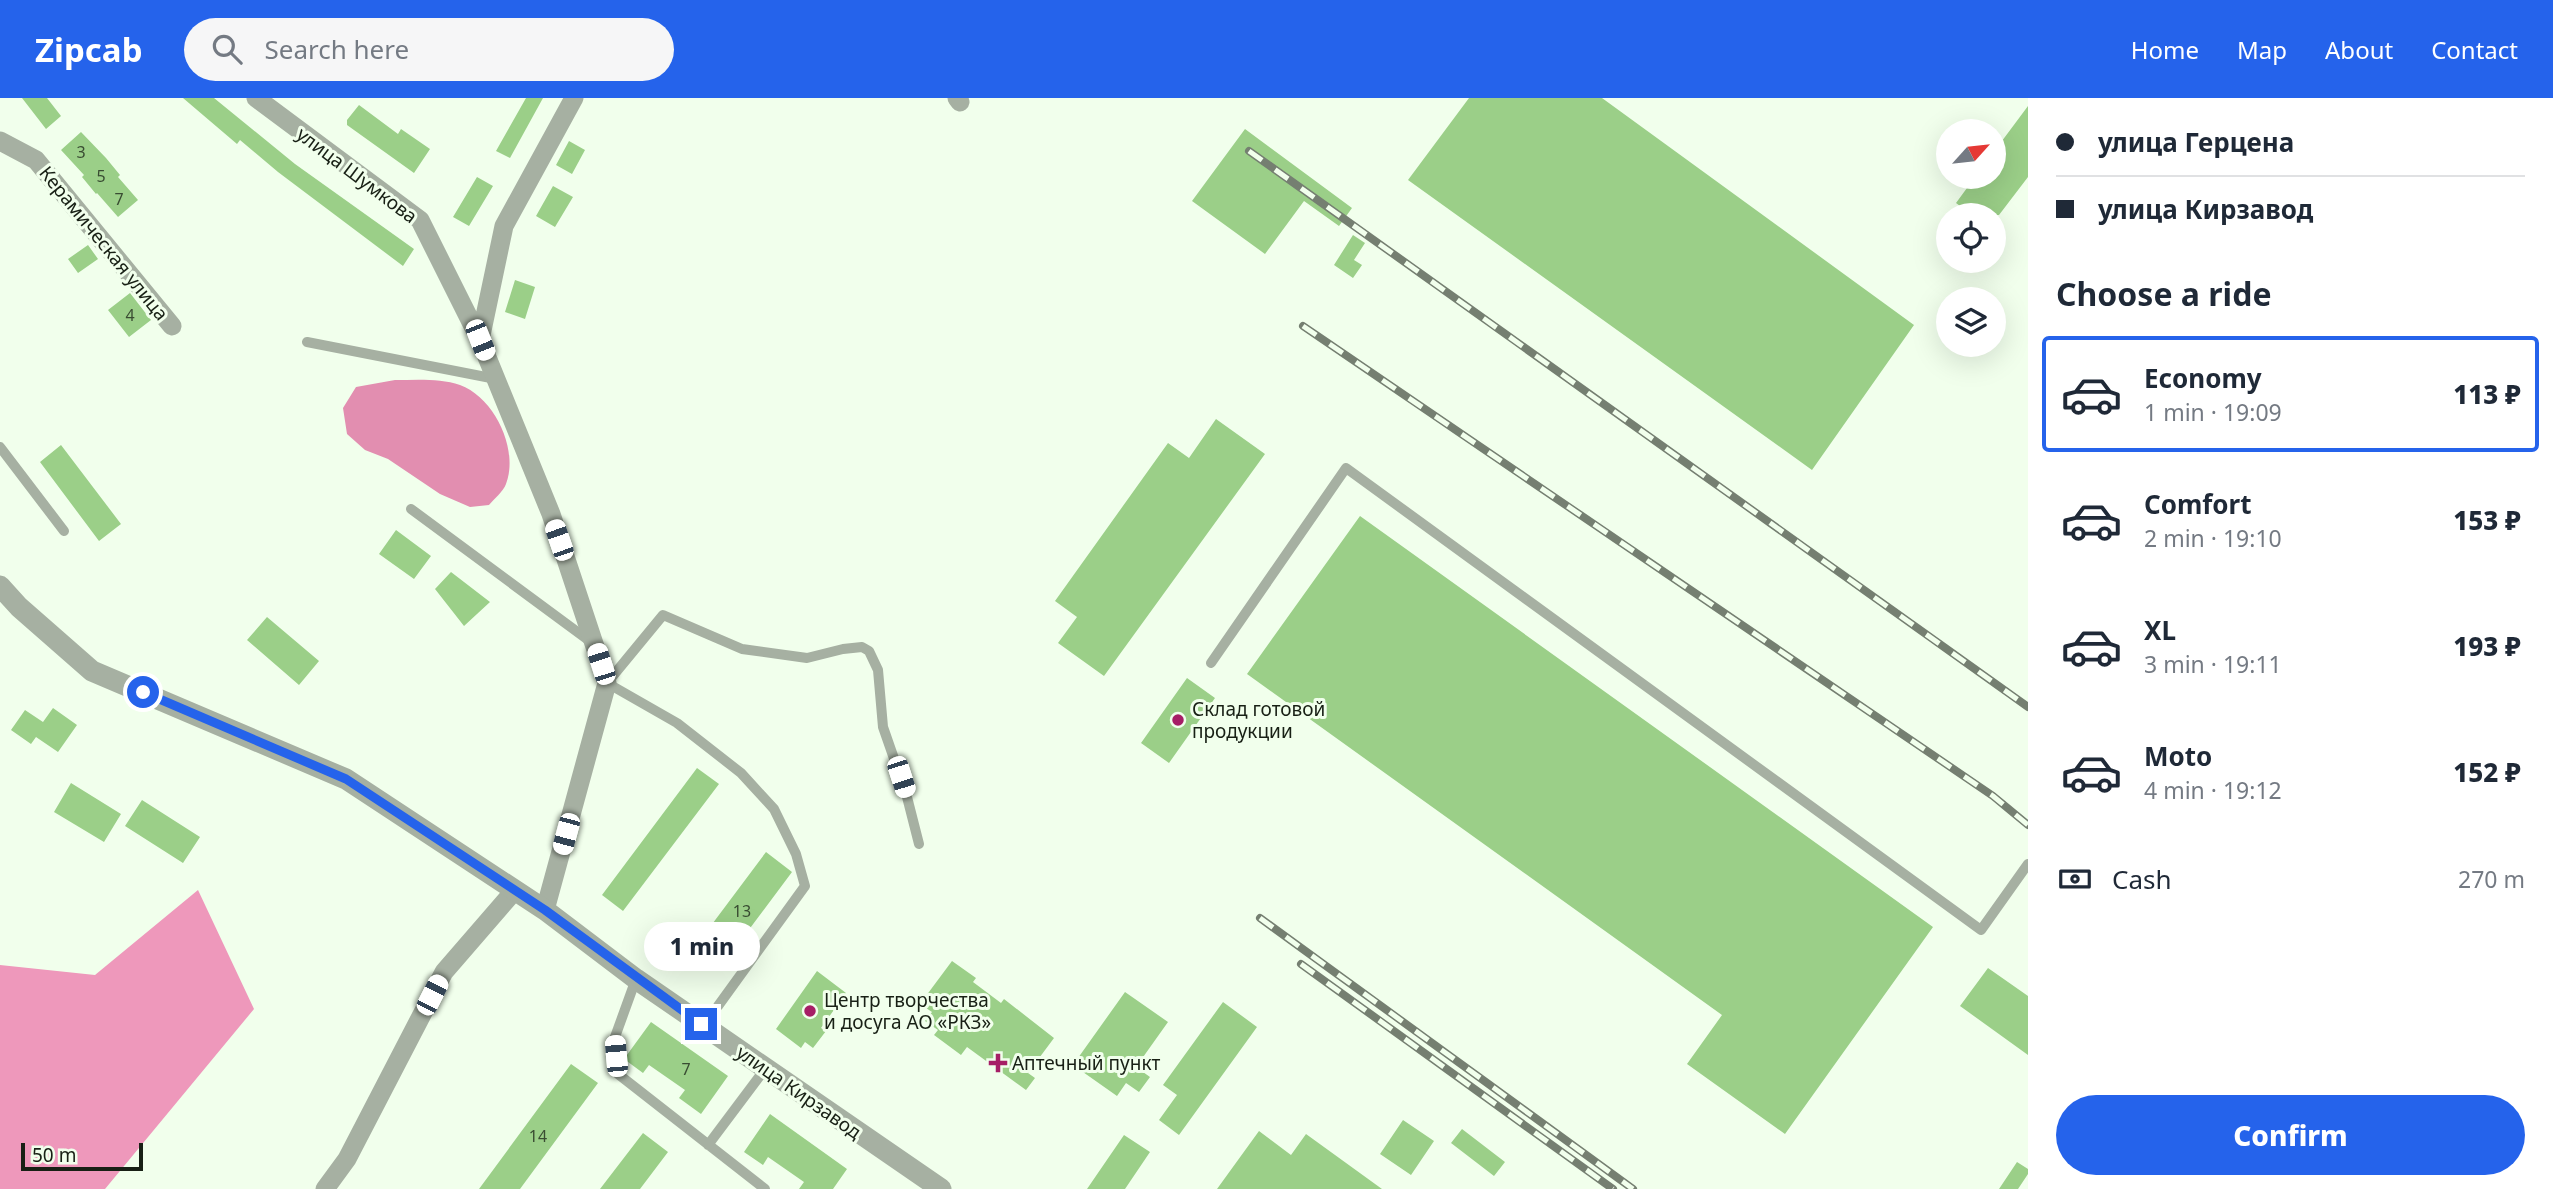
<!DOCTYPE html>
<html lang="en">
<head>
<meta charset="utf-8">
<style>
  :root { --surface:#fff; --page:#f6f6f7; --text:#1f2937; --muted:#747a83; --line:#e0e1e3; --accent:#2563eb }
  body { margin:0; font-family:"Noto Sans",sans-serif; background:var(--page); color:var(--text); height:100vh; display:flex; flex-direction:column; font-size:26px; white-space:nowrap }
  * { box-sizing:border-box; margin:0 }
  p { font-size:23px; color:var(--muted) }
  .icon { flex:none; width:38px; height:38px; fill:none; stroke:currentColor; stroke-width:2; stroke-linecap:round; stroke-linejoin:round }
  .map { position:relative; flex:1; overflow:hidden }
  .side { display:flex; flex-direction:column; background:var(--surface); width:525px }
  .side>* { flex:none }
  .banner { display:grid; align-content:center; height:154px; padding:0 28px; background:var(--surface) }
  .needle { width:46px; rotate:63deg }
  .fabs { position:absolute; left:1936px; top:21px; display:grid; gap:14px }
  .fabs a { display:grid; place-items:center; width:70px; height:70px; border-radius:50%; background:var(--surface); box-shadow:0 7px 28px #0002; font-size:35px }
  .scale { position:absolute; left:21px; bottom:18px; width:122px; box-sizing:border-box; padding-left:7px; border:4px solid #182015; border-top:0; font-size:19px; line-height:24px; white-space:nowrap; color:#182015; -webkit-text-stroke:5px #f1ffec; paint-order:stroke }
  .end { position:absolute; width:32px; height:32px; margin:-16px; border:9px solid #2563eb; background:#fff; box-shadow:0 0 0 4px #fff }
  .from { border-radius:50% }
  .bubble { position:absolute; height:49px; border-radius:24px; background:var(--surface); box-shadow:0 7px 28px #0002; font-size:23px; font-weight:800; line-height:49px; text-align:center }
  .car { position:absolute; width:21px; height:42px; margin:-21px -10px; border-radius:9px; box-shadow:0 0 5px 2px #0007; background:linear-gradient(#fff 24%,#345 0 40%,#fff 0 76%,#345 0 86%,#fff 0) }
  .banner b { display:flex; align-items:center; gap:24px; height:66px; font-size:26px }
  .banner b+b { border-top:2px solid var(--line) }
  .banner i { width:18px; height:18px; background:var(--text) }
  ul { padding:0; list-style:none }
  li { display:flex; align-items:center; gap:21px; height:116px; margin:0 14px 10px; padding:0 14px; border:4px solid transparent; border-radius:7px }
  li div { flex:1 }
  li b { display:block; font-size:26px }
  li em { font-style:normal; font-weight:800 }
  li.active { border-color:var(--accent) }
  li>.icon { width:63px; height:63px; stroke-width:1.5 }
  h2 { padding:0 28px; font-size:32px; line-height:84px }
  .pay { display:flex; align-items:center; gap:18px; height:77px; padding:0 28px; font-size:26px }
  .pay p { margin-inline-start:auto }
  .action { display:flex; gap:14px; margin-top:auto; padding:14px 28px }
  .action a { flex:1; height:80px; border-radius:42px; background:var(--accent); color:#fff; font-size:28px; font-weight:800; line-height:80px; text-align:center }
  header { display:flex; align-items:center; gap:42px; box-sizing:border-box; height:98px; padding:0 35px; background:var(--accent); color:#fff }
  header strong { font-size:33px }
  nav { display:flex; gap:38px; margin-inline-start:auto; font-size:24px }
  .search { width:490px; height:63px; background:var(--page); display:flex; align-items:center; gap:18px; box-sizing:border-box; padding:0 24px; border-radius:38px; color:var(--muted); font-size:26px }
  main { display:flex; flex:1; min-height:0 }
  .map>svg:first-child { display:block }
  .forest { fill:#ee98bb }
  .water { fill:#e28eb0 }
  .building { fill:#9bcf88 }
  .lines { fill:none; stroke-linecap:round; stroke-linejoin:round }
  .service { stroke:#a6b0a2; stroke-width:10 }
  .minor { stroke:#a6b0a2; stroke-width:19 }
  .tertiary { stroke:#a6b0a2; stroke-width:21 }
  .rail-casing { stroke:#757f71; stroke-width:8 }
  .rail { stroke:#f1ffec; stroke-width:5; stroke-dasharray:16; stroke-linecap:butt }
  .route { stroke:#2563eb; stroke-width:9 }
  .poi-dot { fill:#a61e66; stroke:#f1ffec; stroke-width:2.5 }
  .labels { text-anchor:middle; stroke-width:6; stroke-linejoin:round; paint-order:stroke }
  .number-label { font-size:16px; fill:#394c32 }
  .street-label { font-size:19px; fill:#182015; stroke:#f1ffec }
  .poi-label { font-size:19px; fill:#182015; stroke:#f1ffec; text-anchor:start }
</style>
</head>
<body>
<header>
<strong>Zipcab</strong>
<div class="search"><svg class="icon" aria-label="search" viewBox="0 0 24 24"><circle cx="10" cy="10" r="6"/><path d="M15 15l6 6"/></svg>Search here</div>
<nav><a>Home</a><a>Map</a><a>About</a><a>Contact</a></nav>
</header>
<main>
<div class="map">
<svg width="2028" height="1091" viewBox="0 0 2028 1091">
  <rect width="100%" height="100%" fill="#f1ffec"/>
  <path class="forest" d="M 198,792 L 254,911 L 105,1091 L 0,1091 L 0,867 L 95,877 Z"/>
  <path class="water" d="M 395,282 C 416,282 440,280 460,287 C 495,300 519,352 506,386 C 503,394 494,401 489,407 L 470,409 L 440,396 L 388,361 L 365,352 L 347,336 L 343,310 L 356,289 Z"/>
  <path class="building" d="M 22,0 L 47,0 L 61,18 L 46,31 Z
    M 183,0 L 214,0 L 295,66 L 414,151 L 403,168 L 278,74 L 240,42 L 237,46 Z
    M 526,0 L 543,0 L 510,60 L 496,53 Z
    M 1469,0 L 1602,0 L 1914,227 L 1812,372 L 1408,82 Z
    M 359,7 L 398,36 L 401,31 L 430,51 L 414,75 L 347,27 L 347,22 Z
    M 2028,8 L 2028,79 L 1999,117 L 1972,117 L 1956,105 L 1975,79 L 1993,79 L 1993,55 Z
    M 1245,31 L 1352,110 L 1339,128 L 1304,103 L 1265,156 L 1192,103 Z
    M 81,34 L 106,60 L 120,77 L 118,79 L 138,102 L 118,119 L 97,95 L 96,96 L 82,79 L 84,77 L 61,52 Z
    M 569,43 L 585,52 L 572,76 L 556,67 Z
    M 477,79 L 493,88 L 469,128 L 453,119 Z
    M 553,88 L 573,99 L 555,129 L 536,118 Z
    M 1353,137 L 1365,145 L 1354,162 L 1362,167 L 1353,180 L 1334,167 Z
    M 88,147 L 98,161 L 78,175 L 68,161 Z
    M 515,182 L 535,189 L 525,221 L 505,214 Z
    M 130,195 L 151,222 L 129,239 L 108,212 Z
    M 1216,321 L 1265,356 L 1104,578 L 1058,545 L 1077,519 L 1055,503 L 1168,345 L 1189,360 Z
    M 61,347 L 121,426 L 99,443 L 40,364 Z
    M 1360,418 L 1933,829 L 1785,1036 L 1687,966 L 1722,917 L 1247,576 Z
    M 396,432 L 431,458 L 414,481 L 379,456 Z
    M 451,474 L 490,504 L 464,528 L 435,491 Z
    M 267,519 L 319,563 L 299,587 L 247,542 Z
    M 1187,580 L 1215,600 L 1169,665 L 1141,645 Z
    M 53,610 L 77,627 L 58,654 L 36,639 L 31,646 L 11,632 L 25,612 L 43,624 Z
    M 697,670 L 719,686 L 623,813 L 602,797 Z
    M 71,685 L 121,716 L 104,744 L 54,714 Z
    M 142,702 L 200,739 L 183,765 L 125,728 Z
    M 766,754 L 792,774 L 718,873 L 692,853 Z
    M 952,863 L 976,880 L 973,884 L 1001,905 L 1004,901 L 1054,940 L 1028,975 L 1035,980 L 1026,992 L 967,949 L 961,957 L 934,937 L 938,932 L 925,923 L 932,914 L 920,906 Z
    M 1988,870 L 2028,898 L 2028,957 L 1960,908 Z
    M 817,873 L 846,895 L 821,930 L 826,933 L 813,950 L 805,944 L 801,950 L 776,931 Z
    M 1125,894 L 1168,924 L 1136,969 L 1150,979 L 1139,994 L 1126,985 L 1117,998 L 1073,967 Z
    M 1223,904 L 1257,929 L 1179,1037 L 1159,1022 L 1177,997 L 1163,987 Z
    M 651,924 L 728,978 L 701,1016 L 679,1000 L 685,992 L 649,967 L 643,975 L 624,961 Z
    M 571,966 L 598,985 L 520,1091 L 479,1091 Z
    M 770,1016 L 847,1071 L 833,1091 L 799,1091 L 804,1084 L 768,1059 L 763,1067 L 744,1054 Z
    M 1403,1022 L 1434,1043 L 1411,1077 L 1380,1056 Z
    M 1462,1031 L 1505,1064 L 1494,1078 L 1451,1045 Z
    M 1259,1033 L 1291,1057 L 1306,1036 L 1382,1091 L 1217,1091 Z
    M 643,1035 L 668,1054 L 640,1091 L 600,1091 Z
    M 1124,1037 L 1150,1054 L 1125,1091 L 1087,1091 Z
    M 2017,1064 L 2028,1071 L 2028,1076 L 2018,1091 L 1999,1091 Z"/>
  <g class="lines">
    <path class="service" d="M 307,244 L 496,281
      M 0,349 L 64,433
      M 411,411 L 591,544
      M 1211,565 L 1346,370 L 1981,832 L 2028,766
      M 636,881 L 615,939 L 618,976 L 765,1091
      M 718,908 L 805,788 L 796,756 L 774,711 L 741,675 L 677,625 L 607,585 L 663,517 L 742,551 L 807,560 L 843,551 L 862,549 L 869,553 L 878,572 L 883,629 L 906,695 L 919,746
      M 708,1047 L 765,971"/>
    <path class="minor" d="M 256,0 L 420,122 L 480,242 L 551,416 L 607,585 L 545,812
      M 957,0 L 960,4
      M 0,43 L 36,62 L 172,228
      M 480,242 L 504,128 L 574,0
      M 325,1091 L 347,1061 L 444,874 L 515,792"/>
    <path class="tertiary" d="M 0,488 L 19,509 L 92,573 L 346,681 L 545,812 L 636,881 L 941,1091"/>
    <g class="rail-casing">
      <path id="rail" d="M 1249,53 L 2028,609
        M 1303,228 L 1993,698 L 2028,727
        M 1260,820 L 1633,1091
        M 1301,866 L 1613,1091"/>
    </g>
    <use href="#rail" class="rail"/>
  </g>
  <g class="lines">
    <path class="route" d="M 143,594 L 346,681 L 545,812 L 701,926"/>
  </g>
  <g class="poi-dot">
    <circle cx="1178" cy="622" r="7"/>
    <circle cx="810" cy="913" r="7"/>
    <path d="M994.5 954.5h7v7h7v7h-7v7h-7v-7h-7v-7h7z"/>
  </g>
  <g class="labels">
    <g class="number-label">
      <text x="81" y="60">3</text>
      <text x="101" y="84">5</text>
      <text x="119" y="107">7</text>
      <text x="130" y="223">4</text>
      <text x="742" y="819">13</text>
      <text x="686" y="977">7</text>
      <text x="538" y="1044">14</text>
    </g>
    <g class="street-label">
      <text transform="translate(357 77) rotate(37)" y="7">улица Шумкова</text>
      <text transform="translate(104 145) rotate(51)" y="7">Керамическая улица</text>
      <text transform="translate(799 994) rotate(35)" y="7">улица Кирзавод</text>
    </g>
    <g class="poi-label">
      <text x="1192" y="618">Склад готовой<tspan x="1192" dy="22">продукции</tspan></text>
      <text x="824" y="909">Центр творчества<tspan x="824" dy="22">и досуга АО «РКЗ»</tspan></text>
      <text x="1012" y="972">Аптечный пункт</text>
    </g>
  </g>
</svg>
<div class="fabs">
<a><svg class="needle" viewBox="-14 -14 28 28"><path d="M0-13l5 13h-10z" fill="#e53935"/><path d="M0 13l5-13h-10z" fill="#747a83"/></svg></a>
<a><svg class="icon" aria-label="locate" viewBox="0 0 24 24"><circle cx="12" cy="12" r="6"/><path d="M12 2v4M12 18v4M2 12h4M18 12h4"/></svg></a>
<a><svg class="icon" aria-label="layers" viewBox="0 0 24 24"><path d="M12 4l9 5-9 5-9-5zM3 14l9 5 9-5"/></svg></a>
</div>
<div class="scale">50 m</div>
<i class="end from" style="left:143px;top:594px"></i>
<i class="end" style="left:701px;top:926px"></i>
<div class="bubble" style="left:644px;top:824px;width:116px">1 min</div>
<i class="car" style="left:480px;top:242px;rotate:158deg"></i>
<i class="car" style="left:559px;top:442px;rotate:341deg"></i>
<i class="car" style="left:601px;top:566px;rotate:342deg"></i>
<i class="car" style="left:901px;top:679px;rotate:162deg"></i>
<i class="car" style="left:566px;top:736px;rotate:195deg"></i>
<i class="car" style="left:432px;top:897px;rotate:27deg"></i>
<i class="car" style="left:616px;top:958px;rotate:355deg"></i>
</div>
<section class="side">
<div class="banner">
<b><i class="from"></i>улица Герцена</b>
<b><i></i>улица Кирзавод</b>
</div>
<h2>Choose a ride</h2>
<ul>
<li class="active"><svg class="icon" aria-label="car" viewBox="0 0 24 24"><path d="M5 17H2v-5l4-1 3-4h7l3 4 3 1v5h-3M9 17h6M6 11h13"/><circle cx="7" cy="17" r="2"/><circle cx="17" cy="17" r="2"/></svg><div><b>Economy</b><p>1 min · 19:09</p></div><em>113 ₽</em></li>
<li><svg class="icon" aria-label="car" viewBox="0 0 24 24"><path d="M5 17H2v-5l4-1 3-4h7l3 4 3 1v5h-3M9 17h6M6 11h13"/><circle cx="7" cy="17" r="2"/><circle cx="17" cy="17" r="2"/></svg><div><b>Comfort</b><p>2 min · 19:10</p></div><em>153 ₽</em></li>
<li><svg class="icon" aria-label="car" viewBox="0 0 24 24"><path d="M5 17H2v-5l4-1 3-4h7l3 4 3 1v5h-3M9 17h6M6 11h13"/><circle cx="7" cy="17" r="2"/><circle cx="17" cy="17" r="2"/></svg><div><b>XL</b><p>3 min · 19:11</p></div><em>193 ₽</em></li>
<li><svg class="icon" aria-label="car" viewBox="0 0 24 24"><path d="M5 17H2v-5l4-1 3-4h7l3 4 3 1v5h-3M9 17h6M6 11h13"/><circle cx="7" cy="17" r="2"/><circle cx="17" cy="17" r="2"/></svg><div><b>Moto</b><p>4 min · 19:12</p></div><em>152 ₽</em></li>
</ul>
<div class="pay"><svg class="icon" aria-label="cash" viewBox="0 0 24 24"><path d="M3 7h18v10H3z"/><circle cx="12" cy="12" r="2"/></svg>Cash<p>270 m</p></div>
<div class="action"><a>Confirm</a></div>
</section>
</main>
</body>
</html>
